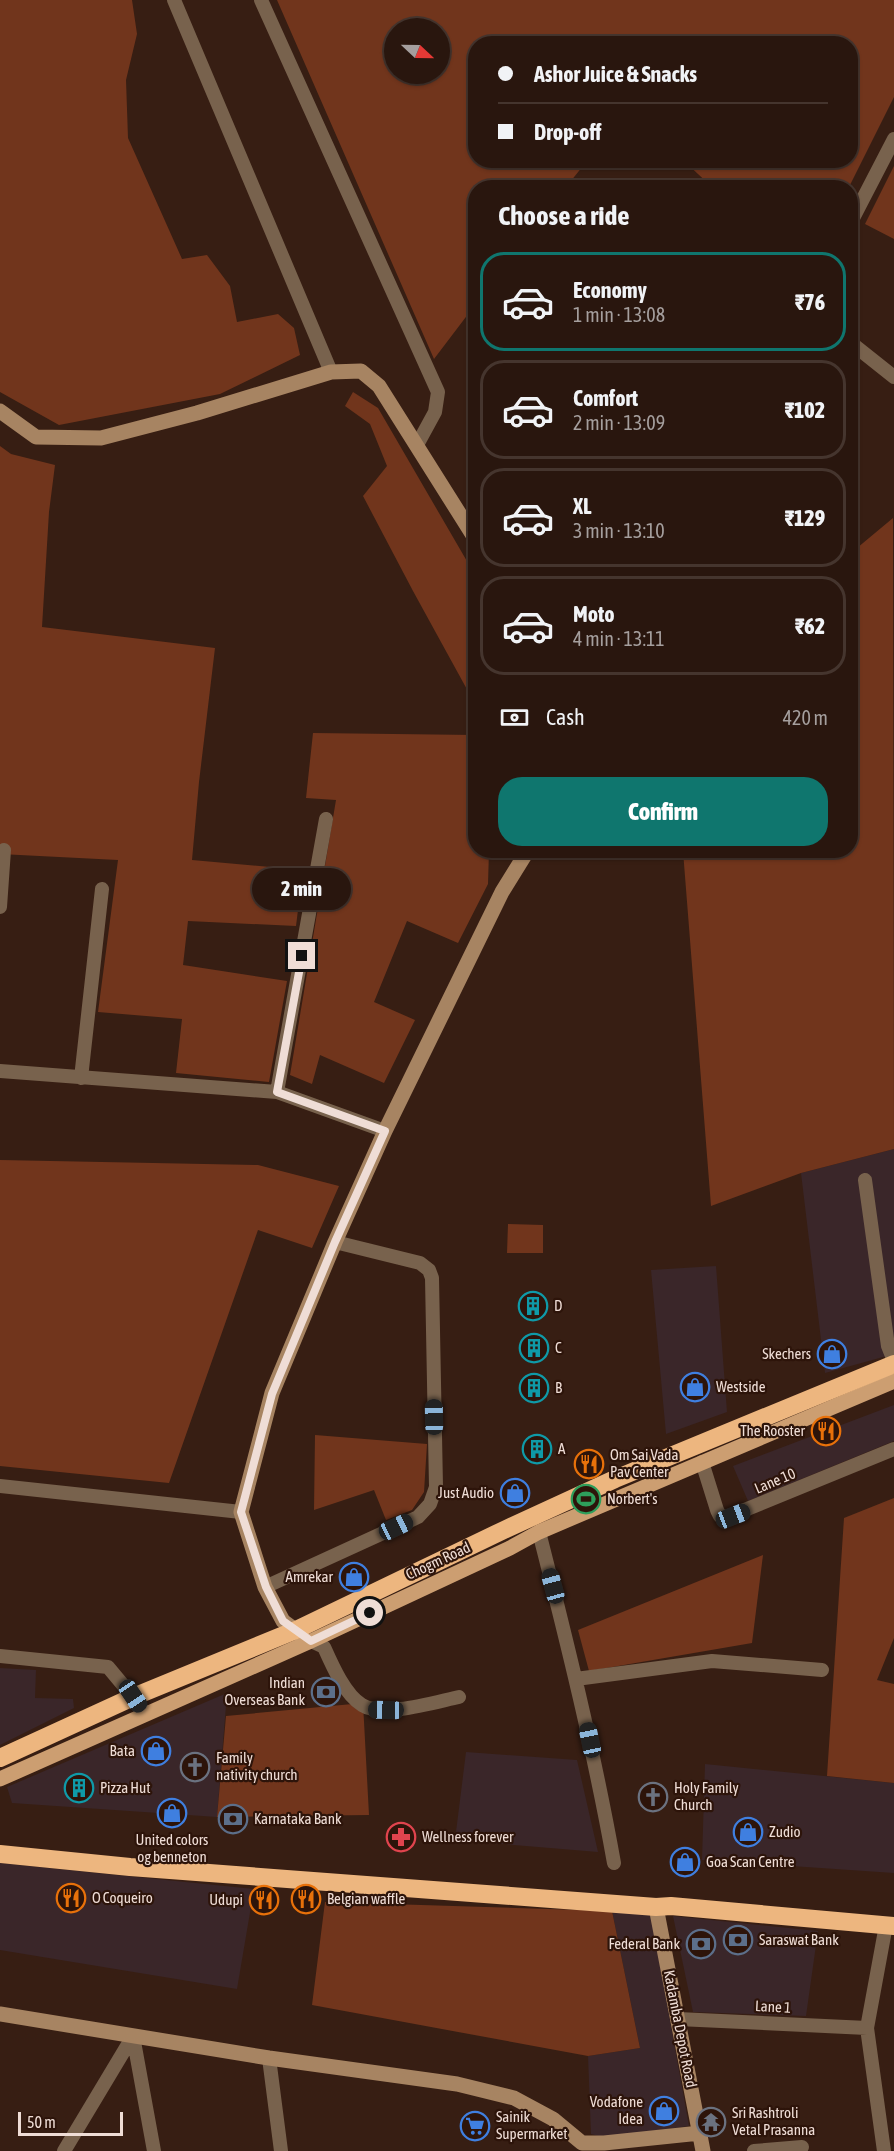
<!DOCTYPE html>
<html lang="en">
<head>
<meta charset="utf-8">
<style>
  :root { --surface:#29160e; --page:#35231c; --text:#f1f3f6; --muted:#a59f9e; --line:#45352e; --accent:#0f766e }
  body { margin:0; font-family:"Asap Condensed",sans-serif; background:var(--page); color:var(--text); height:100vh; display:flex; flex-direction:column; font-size:22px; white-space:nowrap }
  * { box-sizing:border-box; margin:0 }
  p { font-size:20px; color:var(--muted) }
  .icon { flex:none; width:33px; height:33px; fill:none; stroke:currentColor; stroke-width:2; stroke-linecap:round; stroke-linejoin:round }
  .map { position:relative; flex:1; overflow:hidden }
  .panel { position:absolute; left:468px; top:180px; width:390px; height:678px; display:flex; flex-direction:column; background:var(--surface); border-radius:24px; box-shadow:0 2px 4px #0004,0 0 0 2px var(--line) }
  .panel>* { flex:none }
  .guide { position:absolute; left:468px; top:36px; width:390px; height:132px; border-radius:24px; box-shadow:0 2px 4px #0004,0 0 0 2px var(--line); display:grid; align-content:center; height:132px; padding:0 30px; background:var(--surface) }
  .needle { width:39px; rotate:112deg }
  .buttons { position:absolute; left:384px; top:18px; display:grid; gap:12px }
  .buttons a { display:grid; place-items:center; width:66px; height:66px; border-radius:50%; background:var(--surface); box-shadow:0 2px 4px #0004,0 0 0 2px var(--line); font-size:30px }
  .scale { position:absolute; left:18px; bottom:15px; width:105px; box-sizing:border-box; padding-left:6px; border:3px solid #efddd6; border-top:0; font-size:16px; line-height:21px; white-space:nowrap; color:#efddd6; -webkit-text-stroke:4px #2d140a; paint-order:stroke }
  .end { position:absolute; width:27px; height:27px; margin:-14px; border:8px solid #efddd6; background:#111; box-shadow:0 0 0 3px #111 }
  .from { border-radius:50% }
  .bubble { position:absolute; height:42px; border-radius:21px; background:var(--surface); box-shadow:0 2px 4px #0004,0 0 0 2px var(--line); font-size:20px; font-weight:800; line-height:42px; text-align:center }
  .car { position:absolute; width:18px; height:36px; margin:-18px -9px; border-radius:8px; box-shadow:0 0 4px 2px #0007; background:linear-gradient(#222 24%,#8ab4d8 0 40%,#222 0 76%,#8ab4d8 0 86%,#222 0) }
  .guide b { display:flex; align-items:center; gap:21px; height:57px; font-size:22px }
  .guide b+b { border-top:2px solid var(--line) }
  .guide i { width:15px; height:15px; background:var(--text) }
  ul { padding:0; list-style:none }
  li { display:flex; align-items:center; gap:18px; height:99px; margin:0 12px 9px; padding:0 18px; border:3px solid var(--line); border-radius:24px }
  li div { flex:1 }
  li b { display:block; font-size:22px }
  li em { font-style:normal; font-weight:800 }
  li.active { border-color:var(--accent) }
  li>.icon { width:54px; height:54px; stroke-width:1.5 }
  h2 { padding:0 30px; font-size:27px; line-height:72px }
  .pay { display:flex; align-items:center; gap:15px; height:66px; padding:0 30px; font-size:22px }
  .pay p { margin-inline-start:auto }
  .cta { display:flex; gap:12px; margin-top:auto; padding:12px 30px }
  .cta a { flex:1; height:69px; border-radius:24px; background:var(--accent); color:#fff; font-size:24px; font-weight:800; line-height:69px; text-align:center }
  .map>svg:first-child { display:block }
  .commercial { fill:#3a2629 }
  .green { fill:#71351c; fill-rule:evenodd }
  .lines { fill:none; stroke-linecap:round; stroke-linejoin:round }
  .street { stroke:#78624d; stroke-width:14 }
  .secondary { stroke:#a78462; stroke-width:15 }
  .primary { stroke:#cc9e71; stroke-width:15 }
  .highway { stroke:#edb67f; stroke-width:18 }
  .route { stroke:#efddd6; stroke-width:8 }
  .labels { text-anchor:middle; stroke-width:4.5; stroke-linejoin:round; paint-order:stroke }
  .poi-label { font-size:15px; fill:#efddd6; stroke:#2d140a; text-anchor:start }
  .street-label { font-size:15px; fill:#efddd6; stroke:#2d140a }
</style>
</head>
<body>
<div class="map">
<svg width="894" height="2151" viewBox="0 0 894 2151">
  <rect width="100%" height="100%" fill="#371e13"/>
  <path class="commercial" d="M 894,1149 L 894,1354 L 825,1373 L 801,1173 Z
    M 716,1266 L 727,1412 L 666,1434 L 651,1270 Z
    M 894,1405 L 894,1441 L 748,1501 L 733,1466 Z
    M 0,1668 L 36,1670 L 35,1698 L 73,1699 L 74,1708 L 0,1745 Z
    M 227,1693 L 217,1817 L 12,1803 L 7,1787 Z
    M 466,1752 L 577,1760 L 598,1852 L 455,1840 Z
    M 705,1764 L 894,1783 L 894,1873 L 702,1860 Z
    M 0,1863 L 254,1889 L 237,1989 L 0,1950 Z
    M 612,1911 L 651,1915 L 689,2126 L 606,2138 L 591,2134 L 588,2056 L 640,2048 Z
    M 673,1916 L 818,1931 L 806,2016 L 693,2012 Z"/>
  <path class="green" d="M 0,0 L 132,0 L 137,34 L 126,80 L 128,138 L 182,259 L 207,255 L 230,286 L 237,322 L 278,314 L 294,328 L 300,355 L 220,394 L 59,425 L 0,392 Z
    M 277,0 L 894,0 L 894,97 L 849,187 L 712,187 L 684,161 L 850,160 L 850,44 L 476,44 L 476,160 L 587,161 L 566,187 L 476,188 L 475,305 L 434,359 ZM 394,28 L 440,28 L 440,74 L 394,74 Z
    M 894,166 L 894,239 L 865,224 Z
    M 353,392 L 378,408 L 475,575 L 475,704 L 413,591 L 363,496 L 387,466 L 370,424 L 345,406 Z
    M 0,446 L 11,454 L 55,465 L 49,512 L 42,627 L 215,648 L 199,782 L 192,860 L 303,870 L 296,926 L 188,921 L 183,965 L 287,981 L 269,1082 L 176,1073 L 182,1019 L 98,1012 L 118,860 L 0,854 Z
    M 893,518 L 894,1149 L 801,1173 L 711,1206 L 683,851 L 850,850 L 851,553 Z
    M 313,733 L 475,735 L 476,850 L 489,851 L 488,884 L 458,943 L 407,921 L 374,1002 L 415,1020 L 384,1083 L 320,1055 L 312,1084 L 290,1075 L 336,800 L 306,798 Z
    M 0,1160 L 258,1165 L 339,1186 L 312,1248 L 258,1230 L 169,1483 L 0,1466 Z
    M 508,1224 L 543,1225 L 543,1253 L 507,1253 Z
    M 315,1435 L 427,1444 L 424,1492 L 412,1510 L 386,1520 L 374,1490 L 314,1510 Z
    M 894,1498 L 894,1638 L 877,1680 L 894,1684 L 894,1783 L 827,1776 L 844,1518 Z
    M 763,1555 L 752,1643 L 589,1671 L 578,1630 Z
    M 363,1703 L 369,1815 L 217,1817 L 226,1716 Z
    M 325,1902 L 612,1911 L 640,2048 L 588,2056 L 312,2005 Z"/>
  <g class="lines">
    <path class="street" d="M 174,0 L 331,372
      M 261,0 L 438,392 L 435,412 L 417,445
      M 850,224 L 894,139
      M 850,342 L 894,377
      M 0,907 L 4,850
      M 0,1071 L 277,1092 L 385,1131
      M 81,1078 L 102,889
      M 277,1092 L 326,819
      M 865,1180 L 888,1346 L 894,1361
      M 702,1462 L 717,1510 L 720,1516 L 725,1518 L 894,1449
      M 0,1486 L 241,1512
      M 539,1532 C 567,1642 594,1751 614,1863
      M 265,1587 L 418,1517 L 430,1504 L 436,1487 L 432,1278 L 429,1270 L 420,1263 L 335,1242
      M 311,1641 L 324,1647 C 332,1665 345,1695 362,1705 C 383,1718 435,1702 459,1697
      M 0,1656 L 108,1667 L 133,1697 L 145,1714
      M 576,1679 L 712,1661 L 822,1670
      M 678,2019 L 867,2028
      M 133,2036 L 154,2151
      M 269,2058 L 281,2151
      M 64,2151 L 133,2036
      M 754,2151 L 802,2147
      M 884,2151 L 867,2028 L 886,1925"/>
    <path class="secondary" d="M 0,411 L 36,437 L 101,438 L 197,413 L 331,372 L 361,371 L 379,386 L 476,540
      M 302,1635 L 283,1621 L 265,1587 L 241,1512 L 272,1393 L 335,1242 L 385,1131 L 502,892 L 528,850
      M 656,1907 L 703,2151
      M 0,2014 L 269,2058 L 457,2084 L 514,2098 L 553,2119 L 582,2143 L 604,2143 L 700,2133"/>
    <path class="primary" d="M 0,1779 L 311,1641 L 510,1548 L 539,1532 L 894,1381"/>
    <path class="highway" d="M 0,1758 L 133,1697 L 296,1630 L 504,1530 L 615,1479 L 894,1364
      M 0,1854 L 130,1867 L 656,1907 L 671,1906 L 894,1926"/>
  </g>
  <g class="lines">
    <path class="route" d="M 302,956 L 277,1092 L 385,1131 L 335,1242 L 272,1394 L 241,1512 L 266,1587 L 283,1621 L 311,1641 L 370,1613"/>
  </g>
  <defs>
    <g id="building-ring" transform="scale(1.5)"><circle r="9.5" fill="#2d140a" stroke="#0f9aa8" stroke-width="1.5"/><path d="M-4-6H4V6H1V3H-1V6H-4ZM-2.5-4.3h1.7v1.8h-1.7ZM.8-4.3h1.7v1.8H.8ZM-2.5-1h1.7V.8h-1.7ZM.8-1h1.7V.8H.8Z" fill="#0f9aa8"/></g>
    <g id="shop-ring" transform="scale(1.5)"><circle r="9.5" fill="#2d140a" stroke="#3f7fe0" stroke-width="1.5"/><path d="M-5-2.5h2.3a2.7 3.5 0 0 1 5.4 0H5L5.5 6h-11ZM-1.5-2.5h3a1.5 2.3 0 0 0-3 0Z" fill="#3f7fe0"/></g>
    <g id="restaurant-ring" transform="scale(1.5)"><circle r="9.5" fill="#2d140a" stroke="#e8710a" stroke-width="1.5"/><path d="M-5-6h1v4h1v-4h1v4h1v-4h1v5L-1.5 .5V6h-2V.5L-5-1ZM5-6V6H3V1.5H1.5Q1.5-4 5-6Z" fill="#e8710a"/></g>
    <g id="stadium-ring" transform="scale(1.5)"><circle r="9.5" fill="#2d140a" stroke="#2e9e5b" stroke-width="1.5"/><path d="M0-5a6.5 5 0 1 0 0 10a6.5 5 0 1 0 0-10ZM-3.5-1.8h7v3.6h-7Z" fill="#2e9e5b"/></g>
    <g id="bank-ring" transform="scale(1.5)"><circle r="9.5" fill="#2d140a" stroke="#5c6f8a" stroke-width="1.5"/><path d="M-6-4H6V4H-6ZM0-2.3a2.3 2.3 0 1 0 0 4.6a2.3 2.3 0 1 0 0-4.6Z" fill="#5c6f8a"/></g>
    <g id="church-ring" transform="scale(1.5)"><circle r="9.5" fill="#2d140a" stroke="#6b7280" stroke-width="1.5"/><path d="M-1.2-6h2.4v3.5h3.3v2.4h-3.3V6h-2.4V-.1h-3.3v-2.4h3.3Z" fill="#6b7280"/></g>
    <g id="pharmacy-ring" transform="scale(1.5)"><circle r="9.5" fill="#2d140a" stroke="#e0444e" stroke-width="1.5"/><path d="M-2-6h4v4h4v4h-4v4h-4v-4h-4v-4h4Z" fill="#e0444e"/></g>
    <g id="temple-ring" transform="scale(1.5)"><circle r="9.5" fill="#2d140a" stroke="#6b7280" stroke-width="1.5"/><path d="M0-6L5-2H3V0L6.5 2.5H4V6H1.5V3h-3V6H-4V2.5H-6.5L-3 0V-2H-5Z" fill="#6b7280"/></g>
    <g id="supermarket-ring" transform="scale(1.5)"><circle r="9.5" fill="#2d140a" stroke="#3f7fe0" stroke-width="1.5"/><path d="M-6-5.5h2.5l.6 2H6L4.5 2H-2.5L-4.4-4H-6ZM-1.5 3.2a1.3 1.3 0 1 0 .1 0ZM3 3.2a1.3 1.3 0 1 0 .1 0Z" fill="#3f7fe0"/></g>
  </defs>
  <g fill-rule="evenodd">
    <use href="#building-ring" x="533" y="1306"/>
    <use href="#building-ring" x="534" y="1348"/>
    <use href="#shop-ring" x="832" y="1354"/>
    <use href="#shop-ring" x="695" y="1387"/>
    <use href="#building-ring" x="534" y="1388"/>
    <use href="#restaurant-ring" x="826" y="1431"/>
    <use href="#building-ring" x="537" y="1449"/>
    <use href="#restaurant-ring" x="589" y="1464"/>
    <use href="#shop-ring" x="515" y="1493"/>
    <use href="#stadium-ring" x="586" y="1499"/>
    <use href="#shop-ring" x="354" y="1577"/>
    <use href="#bank-ring" x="326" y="1692"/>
    <use href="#shop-ring" x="156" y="1751"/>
    <use href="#church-ring" x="195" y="1767"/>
    <use href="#building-ring" x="79" y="1788"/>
    <use href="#church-ring" x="653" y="1797"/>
    <use href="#shop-ring" x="172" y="1813"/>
    <use href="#bank-ring" x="233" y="1819"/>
    <use href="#shop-ring" x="748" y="1832"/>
    <use href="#pharmacy-ring" x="401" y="1837"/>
    <use href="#shop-ring" x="685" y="1862"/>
    <use href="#restaurant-ring" x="71" y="1898"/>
    <use href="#restaurant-ring" x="306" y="1899"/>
    <use href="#restaurant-ring" x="264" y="1900"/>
    <use href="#bank-ring" x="738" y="1940"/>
    <use href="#bank-ring" x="701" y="1944"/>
    <use href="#shop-ring" x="664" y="2111"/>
    <use href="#temple-ring" x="711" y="2122"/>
    <use href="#supermarket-ring" x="475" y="2126"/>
  </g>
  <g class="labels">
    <g class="poi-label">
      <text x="554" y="1311">D</text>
      <text x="555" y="1353">C</text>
      <text x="811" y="1359" text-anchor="end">Skechers</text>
      <text x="716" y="1392">Westside</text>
      <text x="555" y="1393">B</text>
      <text x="805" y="1436" text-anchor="end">The Rooster</text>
      <text x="558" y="1454">A</text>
      <text x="610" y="1460">Om Sai Vada<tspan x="610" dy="17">Pav Center</tspan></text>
      <text x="494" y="1498" text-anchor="end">Just Audio</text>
      <text x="607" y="1504">Norbert's</text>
      <text x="333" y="1582" text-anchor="end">Amrekar</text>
      <text x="305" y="1688" text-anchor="end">Indian<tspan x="305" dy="17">Overseas Bank</tspan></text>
      <text x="135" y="1756" text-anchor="end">Bata</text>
      <text x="216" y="1763">Family<tspan x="216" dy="17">nativity church</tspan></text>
      <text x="100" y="1793">Pizza Hut</text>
      <text x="674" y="1793">Holy Family<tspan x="674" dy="17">Church</tspan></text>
      <text x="254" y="1824">Karnataka Bank</text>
      <text x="769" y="1837">Zudio</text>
      <text x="422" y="1842">Wellness forever</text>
      <text x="172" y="1845" text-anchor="middle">United colors<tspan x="172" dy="17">og benneton</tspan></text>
      <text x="706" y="1867">Goa Scan Centre</text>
      <text x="92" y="1903">O Coqueiro</text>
      <text x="327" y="1904">Belgian waffle</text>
      <text x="243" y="1905" text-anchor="end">Udupi</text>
      <text x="759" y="1945">Saraswat Bank</text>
      <text x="680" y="1949" text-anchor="end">Federal Bank</text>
      <text x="643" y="2107" text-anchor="end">Vodafone<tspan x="643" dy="17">Idea</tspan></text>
      <text x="732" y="2118">Sri Rashtroli<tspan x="732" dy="17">Vetal Prasanna</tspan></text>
      <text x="496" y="2122">Sainik<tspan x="496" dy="17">Supermarket</tspan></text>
    </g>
    <g class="street-label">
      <text transform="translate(775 1481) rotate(-23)" y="5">Lane 10</text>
      <text transform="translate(438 1561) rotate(-25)" y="5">Chogm Road</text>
      <text transform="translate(773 2007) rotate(3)" y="5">Lane 1</text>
      <text transform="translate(680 2029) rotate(79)" y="5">Kadamba Depot Road</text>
    </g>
  </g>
</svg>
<div class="buttons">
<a><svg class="needle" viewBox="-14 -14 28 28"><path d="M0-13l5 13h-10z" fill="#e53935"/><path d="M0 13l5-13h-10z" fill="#a59f9e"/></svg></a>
</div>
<div class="scale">50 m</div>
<i class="end from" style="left:370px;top:1613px"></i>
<i class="end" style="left:302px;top:956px"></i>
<div class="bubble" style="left:252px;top:868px;width:99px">2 min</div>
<i class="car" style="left:434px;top:1417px;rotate:359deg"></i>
<i class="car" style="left:733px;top:1516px;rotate:69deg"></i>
<i class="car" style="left:396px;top:1527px;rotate:65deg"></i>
<i class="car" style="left:553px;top:1586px;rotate:345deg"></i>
<i class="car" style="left:133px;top:1696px;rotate:146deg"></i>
<i class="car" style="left:386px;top:1710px;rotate:271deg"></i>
<i class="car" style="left:590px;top:1740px;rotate:348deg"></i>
<div class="guide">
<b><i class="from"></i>Ashor Juice &amp; Snacks</b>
<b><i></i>Drop-off</b>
</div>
<section class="panel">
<h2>Choose a ride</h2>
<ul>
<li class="active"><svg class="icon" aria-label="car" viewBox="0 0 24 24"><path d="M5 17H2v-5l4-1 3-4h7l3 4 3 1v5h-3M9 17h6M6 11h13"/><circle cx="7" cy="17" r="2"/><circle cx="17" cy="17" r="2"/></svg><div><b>Economy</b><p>1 min · 13:08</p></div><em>₹76</em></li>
<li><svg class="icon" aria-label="car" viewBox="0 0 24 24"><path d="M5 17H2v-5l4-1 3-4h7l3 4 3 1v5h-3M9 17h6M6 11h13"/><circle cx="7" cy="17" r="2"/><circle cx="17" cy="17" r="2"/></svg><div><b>Comfort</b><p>2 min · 13:09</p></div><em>₹102</em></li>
<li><svg class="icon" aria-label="car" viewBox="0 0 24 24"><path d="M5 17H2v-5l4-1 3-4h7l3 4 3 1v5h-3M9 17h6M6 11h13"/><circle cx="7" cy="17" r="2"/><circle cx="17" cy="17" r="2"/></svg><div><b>XL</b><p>3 min · 13:10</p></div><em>₹129</em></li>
<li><svg class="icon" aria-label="car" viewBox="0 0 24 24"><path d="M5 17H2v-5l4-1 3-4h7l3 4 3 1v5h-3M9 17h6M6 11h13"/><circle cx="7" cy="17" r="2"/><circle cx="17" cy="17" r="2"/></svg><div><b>Moto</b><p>4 min · 13:11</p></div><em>₹62</em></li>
</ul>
<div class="pay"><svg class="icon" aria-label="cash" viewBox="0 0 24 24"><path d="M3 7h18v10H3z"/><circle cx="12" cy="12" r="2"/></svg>Cash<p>420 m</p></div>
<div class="cta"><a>Confirm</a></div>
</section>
</div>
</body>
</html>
